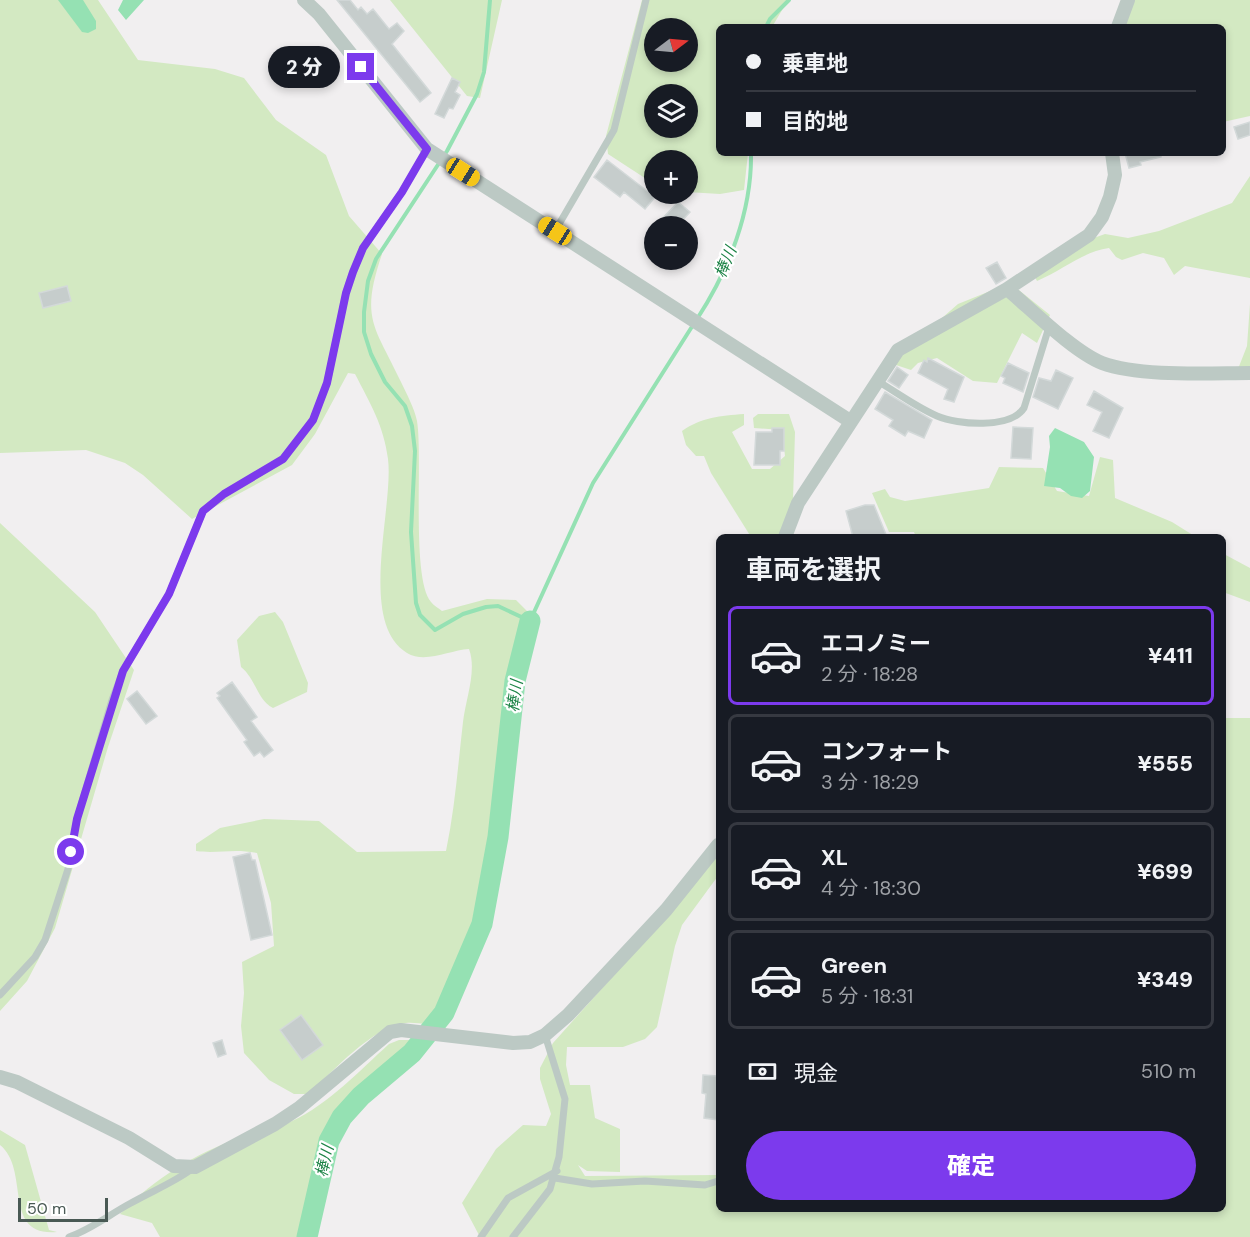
<!DOCTYPE html>
<html lang="ja">
<head>
<meta charset="utf-8">
<style>
  :root { --surface:#171b24; --page:#242831; --text:#f1f3f6; --muted:#9ea1a6; --line:#363941; --accent:#7c3aed }
  body { margin:0; font-family:"DM Sans","Noto Sans JP",sans-serif; background:var(--page); color:var(--text); height:100vh; display:flex; flex-direction:column; font-size:22px; white-space:nowrap }
  * { box-sizing:border-box; margin:0 }
  p { font-size:20px; color:var(--muted) }
  .icon { flex:none; width:33px; height:33px; fill:none; stroke:currentColor; stroke-width:2; stroke-linecap:round; stroke-linejoin:round }
  .map { position:relative; flex:1; overflow:hidden }
  .panel { position:absolute; left:716px; top:534px; width:510px; height:678px; display:flex; flex-direction:column; background:var(--surface); border-radius:9px; box-shadow:0 3px 9px #0003 }
  .panel>* { flex:none }
  .top-card { position:absolute; left:716px; top:24px; width:510px; height:132px; border-radius:9px; box-shadow:0 3px 9px #0003; display:grid; align-content:center; height:132px; padding:0 30px; background:var(--surface) }
  .needle { width:39px; rotate:74deg }
  .buttons { position:absolute; left:644px; top:18px; display:grid; gap:12px }
  .buttons a { display:grid; place-items:center; width:54px; height:54px; border-radius:50%; background:var(--surface); box-shadow:0 3px 9px #0003; font-size:30px }
  .scale { position:absolute; left:18px; bottom:15px; width:90px; box-sizing:border-box; padding-left:6px; border:3px solid #495954; border-top:0; font-size:16px; line-height:21px; white-space:nowrap; color:#495954; -webkit-text-stroke:4px #fff; paint-order:stroke }
  .end { position:absolute; width:27px; height:27px; margin:-14px; border:8px solid #7c3aed; background:#fff; box-shadow:0 0 0 3px #fff }
  .from { border-radius:50% }
  .bubble { position:absolute; height:42px; border-radius:21px; background:var(--surface); box-shadow:0 3px 9px #0003; font-size:20px; font-weight:800; line-height:42px; text-align:center }
  .car { position:absolute; width:18px; height:36px; margin:-18px -9px; border-radius:8px; box-shadow:0 0 4px 2px #0007; background:linear-gradient(#f5c518 24%,#345 0 40%,#f5c518 0 76%,#345 0 86%,#f5c518 0) }
  .top-card b { display:flex; align-items:center; gap:21px; height:57px; font-size:22px }
  .top-card b+b { border-top:2px solid var(--line) }
  .top-card i { width:15px; height:15px; background:var(--text) }
  ul { padding:0; list-style:none }
  li { display:flex; align-items:center; gap:18px; height:99px; margin:0 12px 9px; padding:0 18px; border:3px solid var(--line); border-radius:9px }
  li div { flex:1 }
  li b { display:block; font-size:22px }
  li em { font-style:normal; font-weight:800 }
  li.on { border-color:var(--accent) }
  li>.icon { width:54px; height:54px; stroke-width:1.5 }
  h2 { padding:0 30px; font-size:27px; line-height:72px }
  .pay { display:flex; align-items:center; gap:15px; height:66px; padding:0 30px; font-size:22px }
  .pay p { margin-inline-start:auto }
  .action { display:flex; gap:12px; margin-top:auto; padding:12px 30px }
  .action a { flex:1; height:69px; border-radius:36px; background:var(--accent); color:#fff; font-size:24px; font-weight:800; line-height:69px; text-align:center }
  .map>svg:first-child { display:block }
  .green { fill:#d3e9c2; fill-rule:evenodd }
  .water { fill:#95e1b3 }
  .lines { fill:none; stroke-linecap:round; stroke-linejoin:round }
  .stream { stroke:#95e1b3; stroke-width:4 }
  .river { stroke:#95e1b3; stroke-width:21 }
  .building { fill:#c6cdcc; stroke:#d3d9d9; stroke-width:1.5 }
  .service { stroke:#bcc9c4; stroke-width:7 }
  .minor { stroke:#bcc9c4; stroke-width:14 }
  .route { stroke:#7c3aed; stroke-width:8 }
  .labels { text-anchor:middle; stroke-width:4.5; stroke-linejoin:round; paint-order:stroke }
  .water-label { font-size:16px; font-style:italic; fill:#1c8346; stroke:#fff }
</style>
</head>
<body>
<div class="map">
<svg width="1250" height="1237" viewBox="0 0 1250 1237">
  <rect width="100%" height="100%" fill="#f1eff0"/>
  <path class="green" d="M 0,0 L 98,0 L 138,60 L 215,69 L 244,78 L 276,120 L 326,155 L 349,216 L 382,254 C 360,319 374,325 401,382 C 407,395 414,407 417,421 C 423,458 411,579 431,602 C 434,606 439,608 442,611 L 487,599 L 516,600 L 528,612 L 533,622 C 527,657 518,691 515,726 C 510,767 510,809 504,849 C 495,907 471,976 444,1027 C 432,1026 418,1022 406,1023 C 372,1027 333,1071 309,1094 L 294,1094 L 269,1080 L 244,1053 L 241,1026 L 244,993 L 242,962 L 274,946 L 271,903 L 257,853 C 233,848 219,854 196,851 L 196,844 L 220,828 L 264,819 L 319,821 L 357,852 L 446,851 C 455,808 458,765 463,722 C 466,698 477,671 469,649 C 450,650 425,664 407,653 C 357,623 394,507 388,459 C 384,426 370,403 355,374 L 348,373 L 315,434 L 292,465 L 192,519 L 143,475 L 125,463 L 86,450 L 0,453 Z
    M 390,0 L 502,0 L 480,98 L 467,96 Z
    M 642,0 L 788,0 L 772,27 L 718,27 L 718,153 L 748,153 L 744,190 L 720,194 L 687,192 L 687,160 L 654,160 L 654,184 L 608,154 L 606,136 ZM 654,28 L 687,28 L 687,62 L 654,62 ZM 654,94 L 687,94 L 687,128 L 654,128 Z
    M 1131,0 L 1250,0 L 1250,116 L 1223,122 L 1222,27 L 1121,27 Z
    M 1250,176 L 1250,278 L 1185,266 L 1174,275 L 1164,258 L 1143,253 L 1122,260 L 1116,257 L 1109,248 C 1082,252 1063,270 1037,281 L 1034,275 L 1091,239 L 1105,234 L 1128,238 L 1159,231 L 1232,203 Z
    M 1010,283 L 1050,315 L 1037,343 L 1022,333 L 997,383 L 973,381 L 937,358 L 918,363 L 911,370 L 896,365 L 895,359 L 958,304 Z
    M 1250,304 L 1250,368 L 1238,369 L 1247,346 Z
    M 744,414 L 744,425 L 732,432 L 752,469 L 770,469 L 785,456 L 782,430 L 754,428 L 753,418 L 758,414 L 789,414 L 795,432 L 793,500 L 779,537 L 751,537 L 711,473 L 704,456 L 696,456 L 686,445 L 682,431 C 702,417 720,416 744,414 Z
    M 1100,457 L 1113,460 L 1115,498 L 1172,522 L 1196,537 L 916,537 L 914,532 L 889,532 L 872,493 L 885,489 L 890,497 L 905,501 L 989,488 L 999,467 L 1043,468 L 1057,491 L 1089,496 Z
    M 0,523 L 95,612 L 134,670 L 108,747 L 55,928 L 27,981 L 0,1011 Z
    M 1222,553 L 1250,568 L 1250,602 L 1223,592 Z
    M 275,612 L 283,622 L 308,683 L 307,692 L 273,708 C 257,700 256,679 241,667 L 237,640 L 259,616 Z
    M 1223,718 L 1250,718 L 1250,1237 L 480,1237 L 462,1203 L 496,1149 L 523,1125 L 546,1126 L 551,1114 L 540,1079 L 540,1068 L 553,1043 L 631,956 L 718,849 L 718,876 L 682,925 L 675,946 L 657,1027 L 645,1039 L 623,1047 L 567,1047 L 566,1065 L 570,1085 L 590,1085 L 595,1118 L 620,1129 L 620,1172 L 587,1171 L 578,1165 L 585,1176 L 718,1175 L 718,1209 L 1222,1209 Z
    M 399,1040 L 414,1040 L 416,1043 C 387,1074 346,1096 326,1135 C 311,1167 314,1205 301,1237 L 160,1237 L 152,1223 L 120,1214 C 157,1176 194,1155 243,1136 C 259,1130 277,1129 292,1121 C 329,1104 359,1071 389,1044 Z
    M 0,1130 L 25,1145 L 49,1230 L 57,1232 C 1,1237 31,1170 0,1145 Z"/>
  <path class="water" d="M 58,0 L 83,0 L 96,21 L 96,29 L 88,33 L 82,32 Z
    M 123,0 L 144,0 L 126,20 L 118,10 Z
    M 1055,428 L 1084,442 L 1094,457 L 1090,491 L 1082,498 L 1071,496 L 1060,488 L 1044,486 L 1050,447 L 1049,436 Z"/>
  <g class="lines">
    <path class="stream" d="M 490,0 L 484,72 L 477,94 L 447,151 L 376,259 L 368,281 L 364,312 L 364,332 L 371,354 L 385,382 L 405,406 L 412,426 L 415,451 L 411,532 L 416,603 L 420,615 L 435,630 L 463,614 L 486,607 L 498,606 L 530,621 L 593,483 L 693,325
      M 766,27 L 770,19 L 789,0
      M 697,319 C 729,270 752,211 751,153"/>
    <path class="river" d="M 307,1237 L 329,1141 L 342,1117 L 361,1096 L 412,1053 L 444,1013 L 482,924 L 498,837 L 515,681 L 530,621"/>
  </g>
  <path class="building" d="M 337,0 L 350,0 L 358,10 L 361,7 L 367,14 L 373,9 L 389,29 L 397,23 L 404,31 L 392,44 L 431,93 L 420,102 Z
    M 452,78 L 460,82 L 455,92 L 460,95 L 453,109 L 449,108 L 444,118 L 435,114 Z
    M 1250,122 L 1250,135 L 1238,139 L 1234,127 Z
    M 1125,153 L 1161,153 L 1161,157 L 1140,162 L 1141,165 L 1129,168 Z
    M 607,160 L 655,197 L 645,209 L 624,192 L 620,197 L 594,177 Z
    M 678,202 L 690,212 L 677,226 L 666,226 L 660,221 Z
    M 997,262 L 1006,278 L 996,284 L 986,268 Z
    M 67,286 L 71,301 L 43,308 L 39,293 Z
    M 928,358 L 964,377 L 954,402 L 944,399 L 948,389 L 918,373 L 924,360 L 927,362 Z
    M 1008,363 L 1029,373 L 1023,392 L 1003,383 L 1005,378 L 1001,376 Z
    M 897,367 L 908,375 L 899,388 L 888,381 Z
    M 1056,370 L 1073,378 L 1058,409 L 1033,397 L 1039,378 L 1051,381 Z
    M 1094,391 L 1123,408 L 1109,438 L 1093,431 L 1102,412 L 1087,405 Z
    M 885,392 L 932,420 L 924,438 L 908,431 L 905,436 L 889,426 L 893,420 L 875,409 Z
    M 1013,427 L 1033,428 L 1031,459 L 1011,458 Z
    M 772,428 L 784,428 L 784,451 L 780,451 L 780,465 L 754,465 L 756,432 L 772,432 Z
    M 865,505 L 874,505 L 887,537 L 853,537 L 846,511 Z
    M 232,682 L 257,717 L 251,721 L 273,750 L 264,757 L 260,752 L 254,756 L 244,742 L 247,740 L 217,698 L 220,696 L 217,693 Z
    M 137,691 L 157,716 L 146,724 L 127,699 Z
    M 250,853 L 252,860 L 255,860 L 272,935 L 251,940 L 233,857 Z
    M 301,1015 L 323,1045 L 302,1060 L 280,1030 Z
    M 222,1040 L 226,1054 L 218,1057 L 213,1043 Z
    M 703,1075 L 717,1076 L 718,1120 L 704,1118 L 706,1094 L 702,1093 Z"/>
  <g class="lines">
    <path class="service" d="M 555,231 L 614,130 L 646,0
      M 876,380 C 896,392 916,407 937,416 C 958,425 1010,429 1024,408 L 1049,327
      M 0,995 L 35,957 L 45,940 L 68,869 L 77,819 L 112,700 L 123,671 L 169,594 L 203,511 L 224,494 L 283,459 L 313,420 L 327,383 L 346,293 L 353,272 L 363,248 L 402,192 L 427,149
      M 555,1178 L 592,1184 L 645,1181 L 705,1185 L 718,1181
      M 69,1237 C 92,1229 110,1214 131,1203 C 152,1191 173,1183 192,1169
      M 481,1237 L 508,1198 L 557,1171
      M 513,1237 L 550,1189 L 559,1157 L 565,1099 L 545,1035"/>
    <path class="minor" d="M 304,0 L 319,14 L 427,149 L 850,421
      M 1118,27 L 1128,0
      M 1007,289 C 1032,310 1074,352 1102,363 C 1140,377 1209,373 1250,373
      M 785,537 L 798,503 L 898,350 L 1007,289 L 1089,235 L 1102,217 L 1110,197 L 1115,175 L 1112,153
      M 0,1077 L 17,1082 L 129,1138 L 174,1166 L 195,1167 L 275,1124 L 299,1108 L 390,1032 L 401,1030 L 513,1043 L 530,1042 L 545,1035 L 568,1015 L 666,910 L 718,845"/>
  </g>
  <g class="lines">
    <path class="route" d="M 71,852 L 77,819 L 123,671 L 169,594 L 203,511 L 224,494 L 283,459 L 313,420 L 327,383 L 346,293 L 353,272 L 363,248 L 402,192 L 427,149 L 361,67"/>
  </g>
  <g class="labels">
    <g class="water-label">
      <text transform="translate(725 262) rotate(-68)" y="6">棒川</text>
      <text transform="translate(514 696) rotate(-82)" y="6">棒川</text>
      <text transform="translate(324 1161) rotate(-77)" y="6">棒川</text>
    </g>
  </g>
</svg>
<div class="buttons">
<a><svg class="needle" viewBox="-14 -14 28 28"><path d="M0-13l5 13h-10z" fill="#e53935"/><path d="M0 13l5-13h-10z" fill="#9ea1a6"/></svg></a>
<a><svg class="icon" aria-label="layers" viewBox="0 0 24 24"><path d="M12 4l9 5-9 5-9-5zM3 14l9 5 9-5"/></svg></a>
<a>+</a>
<a>−</a>
</div>
<div class="scale">50 m</div>
<i class="end from" style="left:71px;top:852px"></i>
<i class="end" style="left:361px;top:67px"></i>
<div class="bubble" style="left:268px;top:46px;width:72px">2 分</div>
<i class="car" style="left:463px;top:172px;rotate:122deg"></i>
<i class="car" style="left:555px;top:231px;rotate:302deg"></i>
<div class="top-card">
<b><i class="from"></i>乗車地</b>
<b><i></i>目的地</b>
</div>
<section class="panel">
<h2>車両を選択</h2>
<ul>
<li class="on"><svg class="icon" aria-label="car" viewBox="0 0 24 24"><path d="M5 17H2v-5l4-1 3-4h7l3 4 3 1v5h-3M9 17h6M6 11h13"/><circle cx="7" cy="17" r="2"/><circle cx="17" cy="17" r="2"/></svg><div><b>エコノミー</b><p>2 分 · 18:28</p></div><em>¥411</em></li>
<li><svg class="icon" aria-label="car" viewBox="0 0 24 24"><path d="M5 17H2v-5l4-1 3-4h7l3 4 3 1v5h-3M9 17h6M6 11h13"/><circle cx="7" cy="17" r="2"/><circle cx="17" cy="17" r="2"/></svg><div><b>コンフォート</b><p>3 分 · 18:29</p></div><em>¥555</em></li>
<li><svg class="icon" aria-label="car" viewBox="0 0 24 24"><path d="M5 17H2v-5l4-1 3-4h7l3 4 3 1v5h-3M9 17h6M6 11h13"/><circle cx="7" cy="17" r="2"/><circle cx="17" cy="17" r="2"/></svg><div><b>XL</b><p>4 分 · 18:30</p></div><em>¥699</em></li>
<li><svg class="icon" aria-label="car" viewBox="0 0 24 24"><path d="M5 17H2v-5l4-1 3-4h7l3 4 3 1v5h-3M9 17h6M6 11h13"/><circle cx="7" cy="17" r="2"/><circle cx="17" cy="17" r="2"/></svg><div><b>Green</b><p>5 分 · 18:31</p></div><em>¥349</em></li>
</ul>
<div class="pay"><svg class="icon" aria-label="cash" viewBox="0 0 24 24"><path d="M3 7h18v10H3z"/><circle cx="12" cy="12" r="2"/></svg>現金<p>510 m</p></div>
<div class="action"><a>確定</a></div>
</section>
</div>
</body>
</html>
